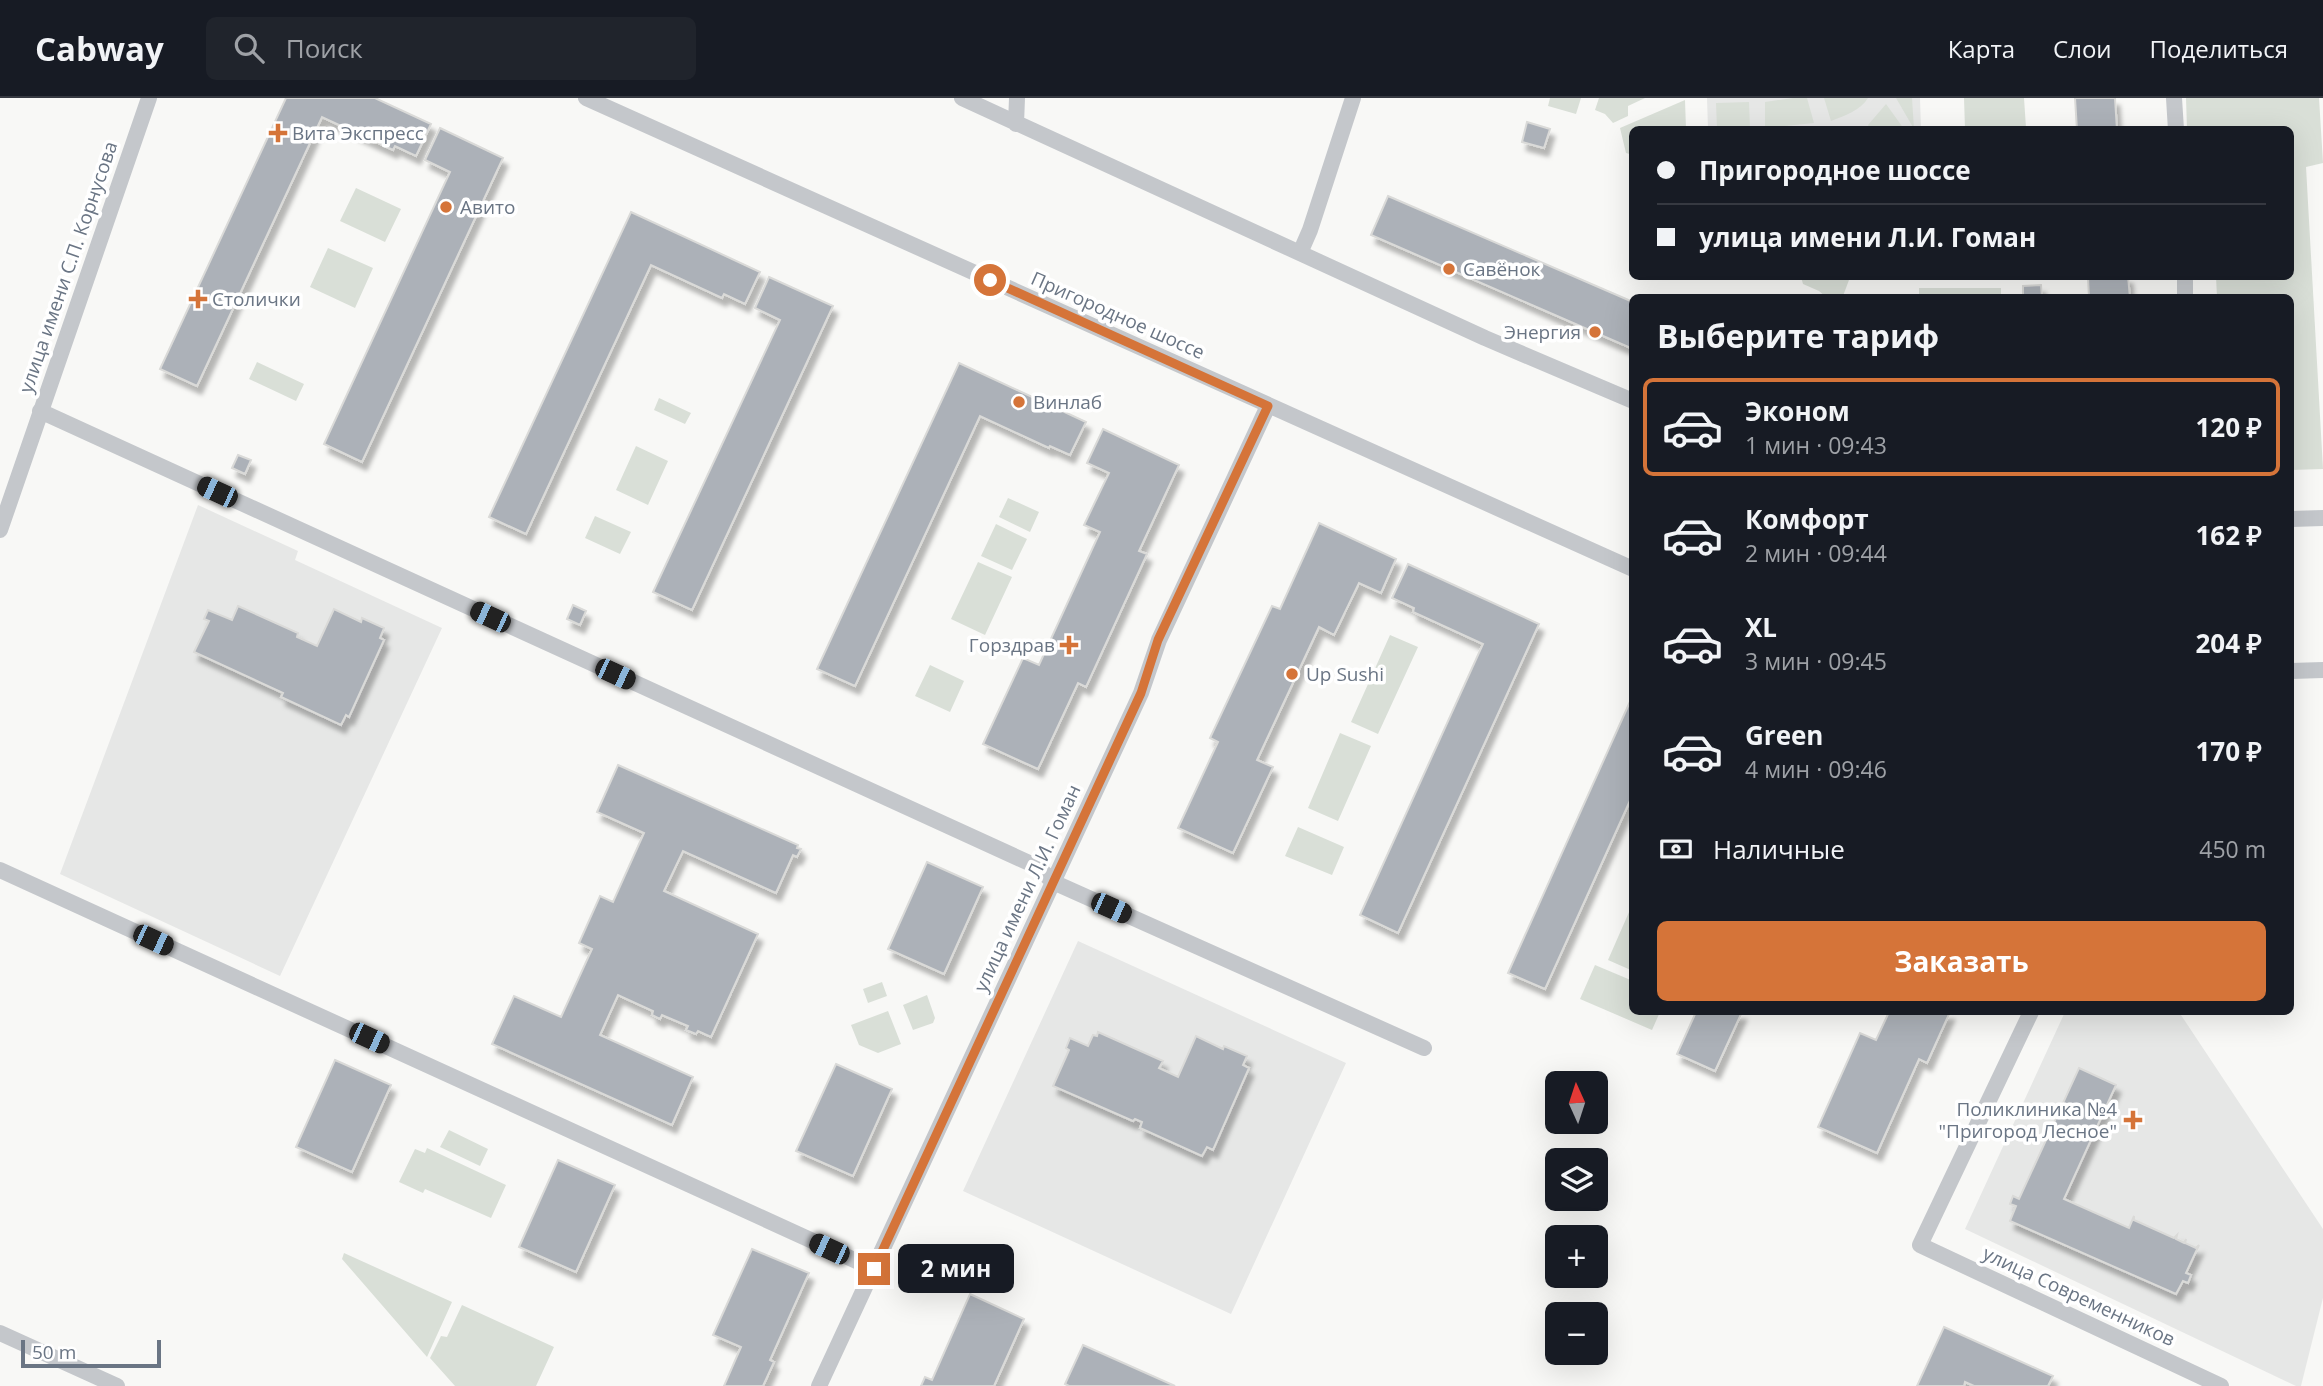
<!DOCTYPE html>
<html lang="ru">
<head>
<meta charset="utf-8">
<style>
  :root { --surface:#171b24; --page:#20242c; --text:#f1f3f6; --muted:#9ea1a6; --line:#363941; --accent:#d57439 }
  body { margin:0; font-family:"Open Sans",sans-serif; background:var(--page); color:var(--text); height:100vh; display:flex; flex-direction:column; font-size:26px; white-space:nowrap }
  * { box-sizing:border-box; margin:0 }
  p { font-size:23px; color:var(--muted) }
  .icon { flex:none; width:38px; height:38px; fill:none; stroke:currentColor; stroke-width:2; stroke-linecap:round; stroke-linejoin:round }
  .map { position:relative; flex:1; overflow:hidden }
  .sheet { position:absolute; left:1629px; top:196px; width:665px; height:721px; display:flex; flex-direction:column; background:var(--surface); border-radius:10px; box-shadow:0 7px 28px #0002 }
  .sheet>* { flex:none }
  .guide { position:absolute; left:1629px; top:28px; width:665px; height:154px; border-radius:10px; box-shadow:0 7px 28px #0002; display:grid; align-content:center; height:154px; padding:0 28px; background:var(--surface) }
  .needle { width:46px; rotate:357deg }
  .controls { position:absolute; left:1545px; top:973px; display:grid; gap:14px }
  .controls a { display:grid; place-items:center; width:63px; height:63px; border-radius:10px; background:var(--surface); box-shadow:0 7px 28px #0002; font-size:35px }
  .scale { position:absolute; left:21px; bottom:18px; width:140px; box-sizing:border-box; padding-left:7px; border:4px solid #6a7584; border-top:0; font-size:19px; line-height:24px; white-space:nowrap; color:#6a7584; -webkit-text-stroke:5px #fff; paint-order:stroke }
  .end { position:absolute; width:32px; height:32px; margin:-16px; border:9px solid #d57439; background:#fff; box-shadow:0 0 0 4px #fff }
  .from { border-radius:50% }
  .bubble { position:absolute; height:49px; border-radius:10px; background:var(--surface); box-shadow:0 7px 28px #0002; font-size:23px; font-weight:700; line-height:49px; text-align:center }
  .car { position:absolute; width:21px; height:42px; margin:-21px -10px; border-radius:9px; box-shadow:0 0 5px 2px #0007; background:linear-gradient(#222 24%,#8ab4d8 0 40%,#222 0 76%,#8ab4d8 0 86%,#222 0) }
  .guide b { display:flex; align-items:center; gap:24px; height:66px; font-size:26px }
  .guide b+b { border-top:2px solid var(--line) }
  .guide i { width:18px; height:18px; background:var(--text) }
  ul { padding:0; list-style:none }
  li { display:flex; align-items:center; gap:21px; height:98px; margin:0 14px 10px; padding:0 14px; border:4px solid transparent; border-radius:10px }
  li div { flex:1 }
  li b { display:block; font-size:26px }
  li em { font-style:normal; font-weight:700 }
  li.on { border-color:var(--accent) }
  li>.icon { width:63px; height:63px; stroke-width:1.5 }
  h2 { padding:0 28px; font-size:32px; line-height:84px }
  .pay { display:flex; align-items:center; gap:18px; height:77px; padding:0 28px; font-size:26px }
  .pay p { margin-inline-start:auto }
  .cta { display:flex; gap:14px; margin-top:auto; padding:14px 28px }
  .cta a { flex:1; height:80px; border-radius:10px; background:var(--accent); color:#fff; font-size:28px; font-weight:700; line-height:80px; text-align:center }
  header { display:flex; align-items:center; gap:42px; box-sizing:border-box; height:98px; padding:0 35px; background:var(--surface); border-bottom:2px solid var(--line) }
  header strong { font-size:33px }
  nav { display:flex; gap:38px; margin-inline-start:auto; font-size:24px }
  .search { width:490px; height:63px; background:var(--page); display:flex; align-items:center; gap:18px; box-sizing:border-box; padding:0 24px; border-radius:10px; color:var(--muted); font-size:26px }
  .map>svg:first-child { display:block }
  .built { fill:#e6e7e6 }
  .green { fill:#d9dfd7 }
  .building { fill:#acb1b8; stroke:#dadad8; stroke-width:2; filter:url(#shadow) }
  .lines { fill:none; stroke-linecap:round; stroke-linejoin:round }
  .minor { stroke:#c4c7cb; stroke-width:16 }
  .route { stroke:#d57439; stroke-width:9 }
  .poi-dot { fill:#d57439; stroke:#fff; stroke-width:2.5 }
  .labels { text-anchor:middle; stroke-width:7; stroke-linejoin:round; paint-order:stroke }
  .poi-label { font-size:19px; fill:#6a7584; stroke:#fff; text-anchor:start }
  .street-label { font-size:19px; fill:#6a7584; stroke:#fff }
</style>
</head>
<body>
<header>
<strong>Cabway</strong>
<div class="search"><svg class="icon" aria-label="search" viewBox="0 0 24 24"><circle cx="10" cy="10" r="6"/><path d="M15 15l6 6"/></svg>Поиск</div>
<nav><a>Карта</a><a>Слои</a><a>Поделиться</a></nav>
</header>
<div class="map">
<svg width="2323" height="1288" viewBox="0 0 2323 1288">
  <defs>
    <filter id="shadow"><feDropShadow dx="4.5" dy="8" stdDeviation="2" flood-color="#0004"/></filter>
  </defs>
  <rect width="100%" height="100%" fill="#f8f8f6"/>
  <path class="built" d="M 1707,0 L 1920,0 L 1921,31 L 1708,31 Z
    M 198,407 L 298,453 L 295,462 L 442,530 L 280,878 L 60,776 Z
    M 1078,843 L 1346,965 L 1231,1216 L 963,1093 Z
    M 2065,914 L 2179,914 L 2323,1131 L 2323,1200 L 2301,1288 L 2296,1288 L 1965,1131 Z"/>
  <path class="green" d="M 1550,0 L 1581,0 L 1576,16 L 1548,8 Z
    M 1599,0 L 1645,0 L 1628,8 L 1628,18 L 1613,25 L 1605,16 L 1595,12 Z
    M 1793,0 L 1807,0 L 1814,25 L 1765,30 L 1765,4 Z
    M 1824,0 L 1868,0 C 1861,12 1844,18 1831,23 Z
    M 1896,0 L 1912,0 L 1914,31 Z
    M 1964,0 L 2024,0 L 2026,30 L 1965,31 Z
    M 2186,0 L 2319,0 L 2323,65 L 2306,69 L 2323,371 L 2291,372 L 2291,200 L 2217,199 L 2216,179 L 2291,178 L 2291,32 L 2187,31 Z
    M 1685,2 L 1686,31 L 1633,32 L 1633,57 L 1626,55 L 1620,30 Z
    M 1749,4 L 1750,31 L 1717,31 L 1716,5 Z
    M 1886,6 L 1904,31 L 1870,31 L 1868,27 Z
    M 356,90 L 401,111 L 385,144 L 340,123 Z
    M 328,150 L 373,170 L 355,210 L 310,189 Z
    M 1801,179 L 1845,179 L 1849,182 L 1843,198 L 1826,199 L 1819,193 L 1803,186 Z
    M 1919,190 L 2001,190 L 2001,199 L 1919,199 Z
    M 257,264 L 304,286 L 296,303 L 249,281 Z
    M 659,300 L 691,315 L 685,326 L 654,312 Z
    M 636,348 L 668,363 L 648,407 L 616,392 Z
    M 1008,400 L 1039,414 L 1030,434 L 999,419 Z
    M 595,418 L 631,434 L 620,456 L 585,440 Z
    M 996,426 L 1027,441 L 1012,472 L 981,458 Z
    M 978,464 L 1012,479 L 985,537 L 951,521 Z
    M 1390,537 L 1418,549 L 1378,636 L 1351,624 Z
    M 930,567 L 964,583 L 950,614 L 915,598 Z
    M 1340,635 L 1371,648 L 1338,723 L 1308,710 Z
    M 1298,729 L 1344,749 L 1332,777 L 1285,758 Z
    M 1633,805 L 1633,873 L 1608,862 Z
    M 1595,867 L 1633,883 L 1633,914 L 1660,914 L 1652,932 L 1580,901 Z
    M 882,884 L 887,898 L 868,905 L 863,891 Z
    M 927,897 L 935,920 L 933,925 L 913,932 L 903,907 Z
    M 888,913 L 901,946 L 878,955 L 859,947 L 851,927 Z
    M 449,1032 L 488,1051 L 480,1068 L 440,1049 Z
    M 427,1050 L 506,1087 L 491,1120 L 425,1091 L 423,1095 L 399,1084 L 415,1051 L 425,1055 Z
    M 344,1155 L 452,1204 L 427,1259 L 342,1161 Z
    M 462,1207 L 554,1249 L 536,1288 L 455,1288 L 430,1260 L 441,1238 L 447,1239 Z"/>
  <path class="building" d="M 286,0 L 375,0 L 431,26 L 416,58 L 395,48 L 393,52 L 322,19 L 197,288 L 160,271 Z
    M 2075,0 L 2115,0 L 2117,32 L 2077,32 Z
    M 1527,24 L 1550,31 L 1544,50 L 1522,44 Z
    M 440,30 L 503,60 L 362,364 L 324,346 L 450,74 L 425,62 Z
    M 1388,98 L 1633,204 L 1633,251 L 1371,137 Z
    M 631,114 L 760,174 L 745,206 L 724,196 L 722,200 L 651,167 L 526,436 L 489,419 Z
    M 2088,178 L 2128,178 L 2130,200 L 2089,200 Z
    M 769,179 L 833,208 L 692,512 L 653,494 L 780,222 L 755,210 Z
    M 2041,187 L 2042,200 L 2023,200 L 2023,188 Z
    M 959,265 L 1086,324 L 1070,357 L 1050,348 L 1049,350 L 980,318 L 855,588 L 817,571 Z
    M 1103,331 L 1179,367 L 1139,453 L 1147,456 L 1086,589 L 1078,585 L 1038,671 L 983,646 L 1023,560 L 1039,567 L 1100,434 L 1084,427 L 1109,375 L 1087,365 Z
    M 238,357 L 251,362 L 245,376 L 232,370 Z
    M 1319,425 L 1396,461 L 1381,495 L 1359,485 L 1334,537 L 1319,529 L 1257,662 L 1273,669 L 1233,755 L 1178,730 L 1218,644 L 1210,640 L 1272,508 L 1280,511 Z
    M 1408,466 L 1539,526 L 1398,835 L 1360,817 L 1483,546 L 1413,514 L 1414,510 L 1392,500 Z
    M 573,507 L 586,513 L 580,527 L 567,521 Z
    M 238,508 L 298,535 L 297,539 L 317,548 L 334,511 L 361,524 L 362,520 L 384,530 L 380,540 L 384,542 L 349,619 L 346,617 L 341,627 L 281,599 L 283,595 L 194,554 L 209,523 L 204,521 L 208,512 L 232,522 Z
    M 1633,597 L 1633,696 L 1545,891 L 1508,875 Z
    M 618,667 L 798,747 L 797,750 L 801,751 L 797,759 L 793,757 L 776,795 L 683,753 L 664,793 L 758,836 L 711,939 L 698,933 L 696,936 L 686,932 L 688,928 L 662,917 L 660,921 L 652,917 L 653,913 L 618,897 L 600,937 L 693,979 L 672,1027 L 492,946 L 514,898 L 561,919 L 592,851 L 579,845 L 600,798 L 613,804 L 644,735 L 597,714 Z
    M 927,764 L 983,789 L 944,876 L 888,851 Z
    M 1696,914 L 1742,914 L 1715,973 L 1677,956 Z
    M 1889,914 L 1950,914 L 1927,965 L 1919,961 L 1877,1055 L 1818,1029 L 1860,935 L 1876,942 Z
    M 1098,934 L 1163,963 L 1159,970 L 1178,979 L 1196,938 L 1223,951 L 1224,948 L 1247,958 L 1243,967 L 1249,970 L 1213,1052 L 1207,1049 L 1202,1058 L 1140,1030 L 1142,1024 L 1135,1021 L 1133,1023 L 1053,988 L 1069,952 L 1066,950 L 1070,940 L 1088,948 L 1093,937 L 1097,938 Z
    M 335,962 L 391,987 L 352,1074 L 296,1049 Z
    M 836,966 L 892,991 L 853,1078 L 796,1053 Z
    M 2079,970 L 2116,987 L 2064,1101 L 2129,1130 L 2134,1118 L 2134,1122 L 2174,1140 L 2177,1137 L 2176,1141 L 2184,1145 L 2186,1141 L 2185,1145 L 2196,1150 L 2199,1147 L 2186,1175 L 2191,1177 L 2188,1185 L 2183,1183 L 2176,1196 L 2010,1123 L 2016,1108 L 2010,1106 L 2013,1098 L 2019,1101 Z
    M 558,1062 L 615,1087 L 576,1174 L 519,1149 Z
    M 752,1151 L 809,1175 L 770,1262 L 774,1264 L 763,1288 L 724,1288 L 741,1249 L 713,1237 Z
    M 970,1196 L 1024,1221 L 994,1288 L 921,1288 L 925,1279 L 932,1282 Z
    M 1944,1229 L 2053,1278 L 2048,1288 L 1974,1288 L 1965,1284 L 1964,1288 L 1917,1288 Z
    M 1083,1247 L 1175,1288 L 1069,1288 L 1065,1286 Z"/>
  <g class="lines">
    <path class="minor" d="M 586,0 L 1633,471
      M 962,0 L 1485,240 L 1633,303
      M 2174,0 L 2176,32
      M 1016,26 L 1017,0
      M 1300,155 L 1310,132 L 1353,0
      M 2185,178 L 2185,200
      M 40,313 L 1038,769 L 1053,784 L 1424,950
      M 2291,421 L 2323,420
      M 0,432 L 149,0
      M 2291,573 L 2323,572
      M 0,772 L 874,1171
      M 2031,914 L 1920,1147 L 2221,1288
      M 0,1235 L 117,1288
      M 819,1288 L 1141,595 L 1159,542 L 1268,308"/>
  </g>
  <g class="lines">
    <path class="route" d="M 874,1171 L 1141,595 L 1158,542 L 1268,308 L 990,182"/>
  </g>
  <g class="poi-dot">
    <path d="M274.5 24.5h7v7h7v7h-7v7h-7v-7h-7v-7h7z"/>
    <circle cx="446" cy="109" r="7"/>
    <circle cx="1449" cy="171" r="7"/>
    <path d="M194.5 190.5h7v7h7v7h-7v7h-7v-7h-7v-7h7z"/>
    <circle cx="1595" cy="234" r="7"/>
    <circle cx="1019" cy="304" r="7"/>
    <path d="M1065.5 536.5h7v7h7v7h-7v7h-7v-7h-7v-7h7z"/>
    <circle cx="1292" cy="576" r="7"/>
    <path d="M2129.5 1011.5h7v7h7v7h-7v7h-7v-7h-7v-7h7z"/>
  </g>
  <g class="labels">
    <g class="poi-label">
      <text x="292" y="42">Вита Экспресс</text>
      <text x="460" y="116">Авито</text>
      <text x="1463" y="178">Савёнок</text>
      <text x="212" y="208">Столички</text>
      <text x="1581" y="241" text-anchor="end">Энергия</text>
      <text x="1033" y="311">Винлаб</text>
      <text x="1055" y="554" text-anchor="end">Горздрав</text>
      <text x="1306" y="583">Up Sushi</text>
      <text x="2117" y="1018" text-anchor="end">Поликлиника №4<tspan x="2117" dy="22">"Пригород Лесное"</tspan></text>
    </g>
    <g class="street-label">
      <text transform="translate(68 169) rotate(-71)" y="7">улица имени С.П. Корнусова</text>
      <text transform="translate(1118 217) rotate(24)" y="7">Пригородное шоссе</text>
      <text transform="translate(1027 790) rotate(-65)" y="7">улица имени Л.И. Гоман</text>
      <text transform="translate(2079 1198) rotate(25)" y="7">улица Современников</text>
    </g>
  </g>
</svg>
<div class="controls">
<a><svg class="needle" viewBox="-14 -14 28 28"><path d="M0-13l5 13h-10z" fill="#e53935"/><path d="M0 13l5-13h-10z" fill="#9ea1a6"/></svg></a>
<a><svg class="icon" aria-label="layers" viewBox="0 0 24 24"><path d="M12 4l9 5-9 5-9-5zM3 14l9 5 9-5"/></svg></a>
<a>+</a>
<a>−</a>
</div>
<div class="scale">50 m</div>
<i class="end from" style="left:990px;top:182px"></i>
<i class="end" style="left:874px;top:1171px"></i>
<div class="bubble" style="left:898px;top:1146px;width:116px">2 мин</div>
<i class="car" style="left:217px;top:394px;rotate:295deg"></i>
<i class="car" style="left:490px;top:519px;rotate:295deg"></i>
<i class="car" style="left:615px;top:576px;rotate:115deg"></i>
<i class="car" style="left:1111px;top:810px;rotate:114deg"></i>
<i class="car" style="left:153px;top:842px;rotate:115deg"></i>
<i class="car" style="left:369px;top:940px;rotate:115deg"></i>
<i class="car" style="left:829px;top:1151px;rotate:295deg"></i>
<div class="guide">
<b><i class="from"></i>Пригородное шоссе</b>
<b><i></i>улица имени Л.И. Гоман</b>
</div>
<section class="sheet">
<h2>Выберите тариф</h2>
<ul>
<li class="on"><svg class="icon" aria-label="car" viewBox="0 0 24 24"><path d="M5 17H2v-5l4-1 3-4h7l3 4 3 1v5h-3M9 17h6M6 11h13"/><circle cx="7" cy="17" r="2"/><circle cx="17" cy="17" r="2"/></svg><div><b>Эконом</b><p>1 мин · 09:43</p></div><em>120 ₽</em></li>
<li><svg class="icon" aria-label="car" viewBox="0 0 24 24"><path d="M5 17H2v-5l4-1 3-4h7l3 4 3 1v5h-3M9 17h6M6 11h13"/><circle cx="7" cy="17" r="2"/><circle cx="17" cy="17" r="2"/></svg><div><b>Комфорт</b><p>2 мин · 09:44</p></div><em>162 ₽</em></li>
<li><svg class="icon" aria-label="car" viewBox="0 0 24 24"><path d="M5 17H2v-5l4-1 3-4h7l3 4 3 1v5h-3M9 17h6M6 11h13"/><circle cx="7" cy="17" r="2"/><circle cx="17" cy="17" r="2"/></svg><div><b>XL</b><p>3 мин · 09:45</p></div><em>204 ₽</em></li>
<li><svg class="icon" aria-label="car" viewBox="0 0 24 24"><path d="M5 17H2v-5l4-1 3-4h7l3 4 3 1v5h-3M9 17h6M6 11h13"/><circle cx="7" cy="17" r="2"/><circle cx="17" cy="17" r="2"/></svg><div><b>Green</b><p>4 мин · 09:46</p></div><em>170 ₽</em></li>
</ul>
<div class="pay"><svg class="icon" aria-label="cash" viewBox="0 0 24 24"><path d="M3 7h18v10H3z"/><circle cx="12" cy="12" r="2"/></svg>Наличные<p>450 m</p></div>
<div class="cta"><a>Заказать</a></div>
</section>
</div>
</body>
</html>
